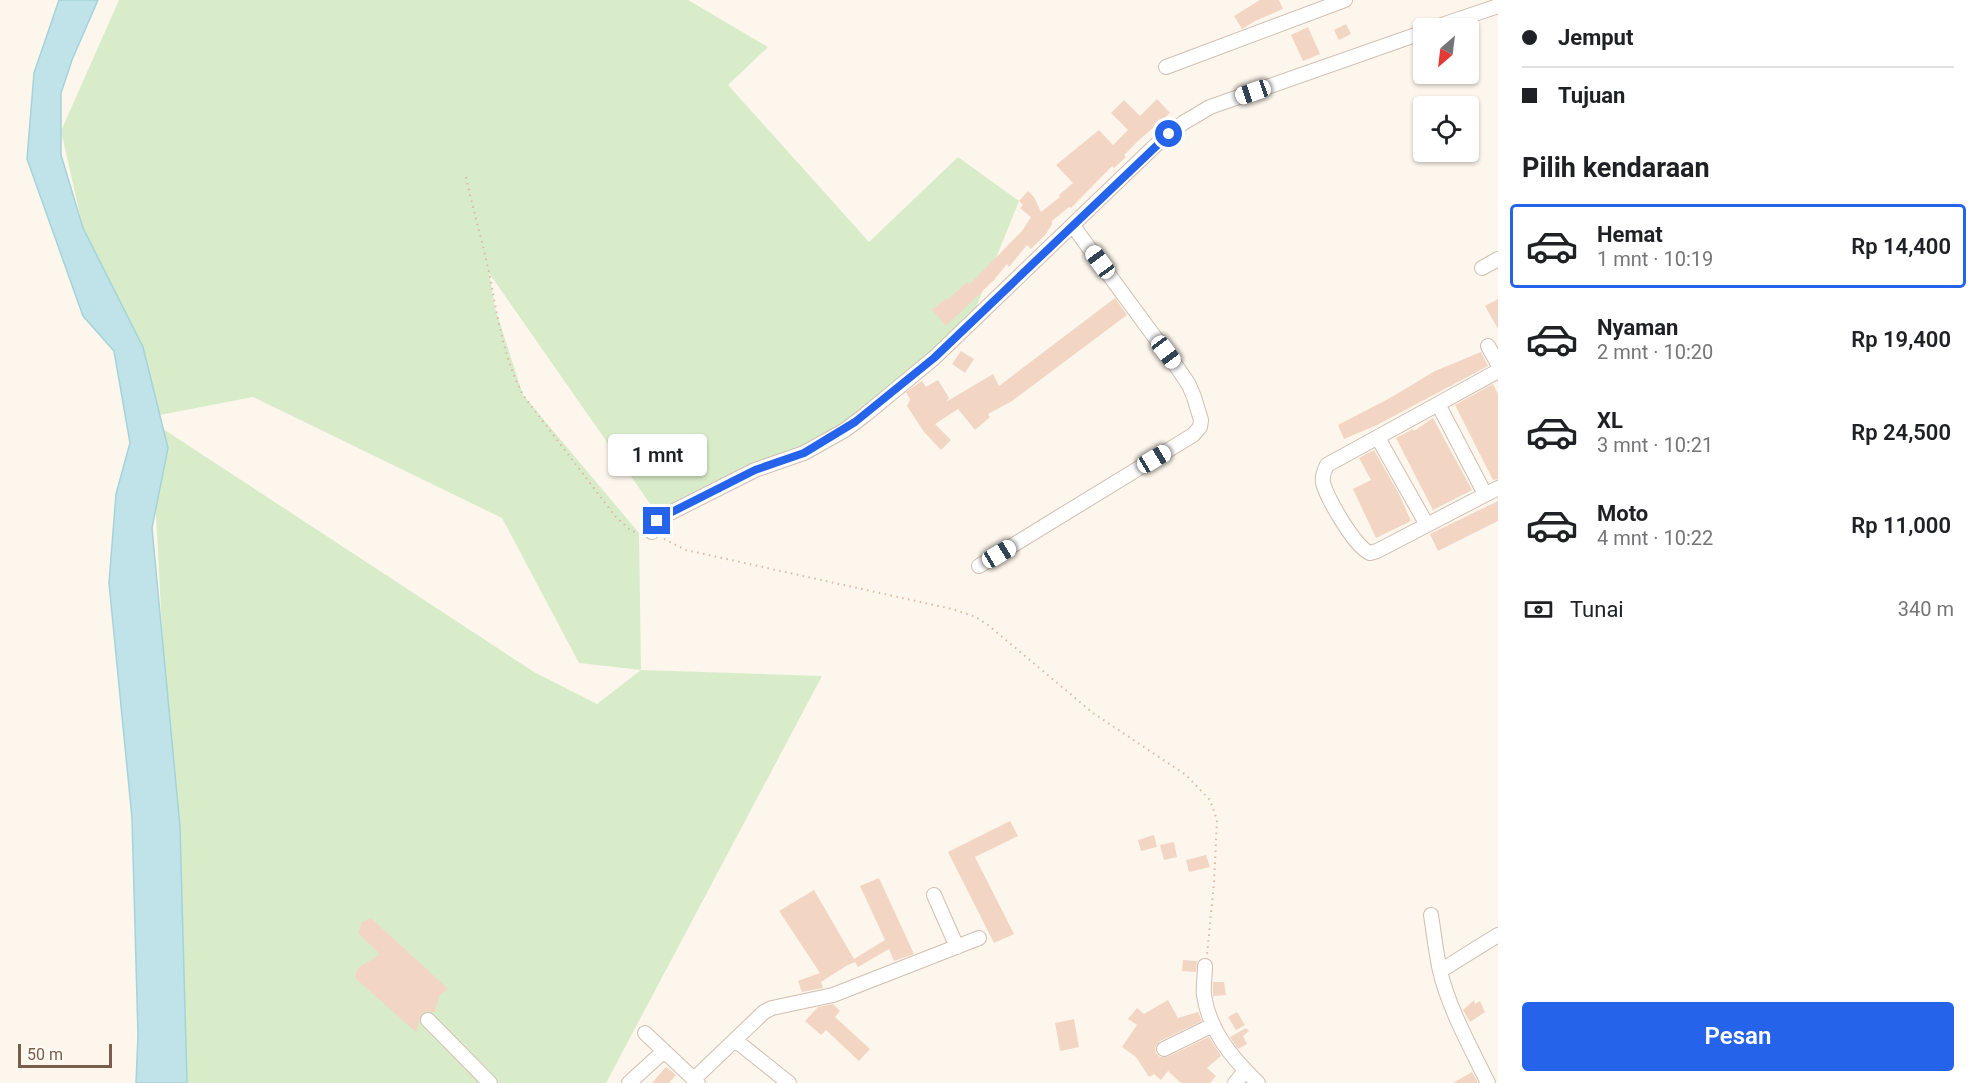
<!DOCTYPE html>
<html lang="id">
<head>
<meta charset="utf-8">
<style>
  :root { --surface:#fff; --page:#f6f6f6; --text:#202124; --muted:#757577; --line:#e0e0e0; --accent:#2563eb }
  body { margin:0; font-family:Roboto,sans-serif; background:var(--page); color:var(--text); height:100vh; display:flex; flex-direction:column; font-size:22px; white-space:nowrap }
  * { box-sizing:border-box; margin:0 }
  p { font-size:20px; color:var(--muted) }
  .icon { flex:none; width:33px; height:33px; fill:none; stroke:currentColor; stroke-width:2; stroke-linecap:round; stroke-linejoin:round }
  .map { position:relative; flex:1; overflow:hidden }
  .sheet { display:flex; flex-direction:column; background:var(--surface); width:480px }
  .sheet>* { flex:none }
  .guide { display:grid; align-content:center; height:132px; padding:0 24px; background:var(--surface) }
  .needle { width:39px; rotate:208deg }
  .buttons { position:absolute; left:1413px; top:18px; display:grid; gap:12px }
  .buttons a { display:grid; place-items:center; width:66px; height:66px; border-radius:6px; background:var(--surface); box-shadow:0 2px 4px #0004; font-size:30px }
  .scale { position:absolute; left:18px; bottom:15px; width:94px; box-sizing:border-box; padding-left:6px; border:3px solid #7a5c4d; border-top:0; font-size:16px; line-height:21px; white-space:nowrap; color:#7a5c4d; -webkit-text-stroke:4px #fffaf3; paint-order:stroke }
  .end { position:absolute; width:27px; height:27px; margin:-14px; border:8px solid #2563eb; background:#fff; box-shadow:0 0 0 3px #fff }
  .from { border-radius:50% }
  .bubble { position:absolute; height:42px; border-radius:6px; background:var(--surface); box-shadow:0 2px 4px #0004; font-size:20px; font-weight:600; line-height:42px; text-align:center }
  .car { position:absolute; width:18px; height:36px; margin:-18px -9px; border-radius:8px; box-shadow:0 0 4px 2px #0007; background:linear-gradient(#fff 24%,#345 0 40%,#fff 0 76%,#345 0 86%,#fff 0) }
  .guide b { display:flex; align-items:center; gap:21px; height:57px; font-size:22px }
  .guide b+b { border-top:2px solid var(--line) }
  .guide i { width:15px; height:15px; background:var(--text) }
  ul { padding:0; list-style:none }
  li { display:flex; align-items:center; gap:18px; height:84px; margin:0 12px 9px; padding:0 12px; border:3px solid transparent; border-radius:6px }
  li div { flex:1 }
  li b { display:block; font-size:22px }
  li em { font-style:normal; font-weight:600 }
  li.on { border-color:var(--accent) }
  li>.icon { width:54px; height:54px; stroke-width:1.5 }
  h2 { padding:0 24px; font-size:27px; line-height:72px }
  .pay { display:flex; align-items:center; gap:15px; height:66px; padding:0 24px; font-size:22px }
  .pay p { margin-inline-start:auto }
  .action { display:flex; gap:12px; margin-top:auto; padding:12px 24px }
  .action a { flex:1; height:69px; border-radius:6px; background:var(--accent); color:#fff; font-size:24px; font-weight:600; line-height:69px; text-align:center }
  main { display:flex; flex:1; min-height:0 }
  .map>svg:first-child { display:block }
  .green { fill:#d8ecc9 }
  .water { fill:#bfe3e8; stroke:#a5d3da; stroke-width:1.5 }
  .building { fill:#f3d5c3 }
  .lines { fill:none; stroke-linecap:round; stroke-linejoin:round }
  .minor-casing { stroke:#d1beb0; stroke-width:16 }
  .path { stroke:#d9b8a5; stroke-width:2; stroke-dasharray:1.5 4.5; stroke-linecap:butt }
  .minor { stroke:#fff; stroke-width:14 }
  .route { stroke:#2563eb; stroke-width:8 }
</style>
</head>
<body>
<main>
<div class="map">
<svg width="1498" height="1083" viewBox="0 0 1498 1083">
  <rect width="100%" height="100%" fill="#fdf6ec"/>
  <path class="green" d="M 119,0 L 688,0 L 768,47 L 728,85 L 869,242 L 958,157 L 1019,201 L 969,325 L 827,441 L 660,518 L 489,273 L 495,308 L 523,395 L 639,533 L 641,670 L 822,676 L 606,1083 L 186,1083 L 151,421 L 534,672 L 597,704 L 641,670 L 579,663 L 502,518 L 253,397 L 160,415 L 133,328 L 83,228 L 61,131 Z"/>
  <path class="water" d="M 59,0 L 98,0 L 72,60 L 61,93 L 61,155 L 83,228 L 143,347 L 168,448 L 152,528 L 180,827 L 187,1083 L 136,1083 L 138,1035 L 132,818 L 109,583 L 116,494 L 130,443 L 114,351 L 83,316 L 27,159 L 34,73 Z"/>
  <path class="building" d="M 1260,0 L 1279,0 L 1283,9 L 1255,21 L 1242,29 L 1234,16 Z
    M 1346,24 L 1351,34 L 1339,40 L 1334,30 Z
    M 1308,27 L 1320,54 L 1303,61 L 1291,35 Z
    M 1157,99 L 1170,113 L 1138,141 L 1124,155 L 1126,157 L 1114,168 L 1112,166 L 1071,208 L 1069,207 L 1052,221 L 1052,224 L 1046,234 L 1031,249 L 1027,245 L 1009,267 L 1007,264 L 994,280 L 946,326 L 932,310 L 946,298 L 948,300 L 967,282 L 969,285 L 1022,231 L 1031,217 L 1020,208 L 1023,205 L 1019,201 L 1028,191 L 1034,197 L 1041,212 L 1060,197 L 1059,195 L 1073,183 L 1056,165 L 1099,130 L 1113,145 L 1128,130 L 1111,113 L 1124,100 L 1140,116 Z
    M 1115,298 L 1127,315 L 1012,401 L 988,414 L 990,417 L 975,430 L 958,409 L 935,424 L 951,440 L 941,450 L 924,432 L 907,406 L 910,399 L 906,392 L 922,381 L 926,387 L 938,380 L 949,398 L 946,402 L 993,374 L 999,386 Z
    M 1498,299 L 1498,329 L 1485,306 Z
    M 961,351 L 974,359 L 965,373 L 952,364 Z
    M 1481,352 L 1488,366 L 1377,425 L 1344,439 L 1338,425 L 1390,398 L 1435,371 Z
    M 1493,384 L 1498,394 L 1498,479 L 1493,480 L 1455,405 Z
    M 1433,418 L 1472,490 L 1433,510 L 1396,438 L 1413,429 L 1414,431 Z
    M 1374,450 L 1400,496 L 1411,521 L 1376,538 L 1353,489 L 1371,480 L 1359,458 Z
    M 1498,501 L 1498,521 L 1438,551 L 1430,534 Z
    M 1010,821 L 1018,836 L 975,857 L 1014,934 L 994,943 L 948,852 Z
    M 1154,835 L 1157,847 L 1141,851 L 1138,840 Z
    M 1174,842 L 1177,857 L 1164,860 L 1160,845 Z
    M 1206,855 L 1210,867 L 1189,872 L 1186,860 Z
    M 879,878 L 914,954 L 894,961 L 889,949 L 858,967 L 855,962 L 846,966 L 821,982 L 823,988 L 802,992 L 798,981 L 820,973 L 779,911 L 814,890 L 854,959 L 885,940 L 860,886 Z
    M 371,918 L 448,989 L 439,996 L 435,1012 L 426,1011 L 421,1014 L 416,1032 L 355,978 L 358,968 L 380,954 L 358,933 L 362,922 Z
    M 1183,960 L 1197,961 L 1196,972 L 1182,971 Z
    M 1213,982 L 1224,982 L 1226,995 L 1213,996 Z
    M 1168,1000 L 1178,1018 L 1198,1012 L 1202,1021 L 1160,1041 L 1155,1048 L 1156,1053 L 1160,1057 L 1167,1057 L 1209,1037 L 1221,1056 L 1207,1068 L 1216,1076 L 1210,1083 L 1181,1083 L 1168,1071 L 1161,1080 L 1154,1074 L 1149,1077 L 1136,1057 L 1122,1047 L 1137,1025 L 1128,1019 L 1137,1008 L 1144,1014 Z
    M 1474,1000 L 1475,1004 L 1480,1001 L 1485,1012 L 1470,1022 L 1463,1010 Z
    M 833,1004 L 840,1011 L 835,1017 L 870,1049 L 859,1061 L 826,1030 L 821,1035 L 805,1021 L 818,1007 Z
    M 1237,1012 L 1245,1025 L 1236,1030 L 1228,1017 Z
    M 1074,1019 L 1079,1047 L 1060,1051 L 1055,1023 Z
    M 1246,1028 L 1249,1031 L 1243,1036 L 1247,1044 L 1238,1049 L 1230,1037 Z
    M 666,1067 L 676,1075 L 669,1083 L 652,1083 Z
    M 1472,1072 L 1478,1083 L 1453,1083 Z"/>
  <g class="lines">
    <g class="minor-casing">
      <path id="minor" d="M 1433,28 L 1498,6
        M 1166,67 L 1345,0
        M 1482,268 L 1498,259
        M 1488,346 L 1498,364
        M 1498,371 L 1327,465 C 1324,471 1322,477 1323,483 C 1328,500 1355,547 1370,553 L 1377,551 L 1498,488
        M 1438,404 L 1485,494
        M 1378,438 L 1427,525
        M 652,532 L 660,518 L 755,470 L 804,453 L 845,430 L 865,415 L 934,358 L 1160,141 L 1183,123 L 1210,107 L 1424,32
        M 979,566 L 1193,435 L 1200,427 L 1201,420 L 1194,397 L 1189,385 L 1179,370 L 1073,226
        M 934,895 L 957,947
        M 1431,915 C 1434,934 1436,953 1440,971 C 1449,1009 1471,1048 1488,1083
        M 1205,966 C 1205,976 1203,986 1204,995 C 1209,1031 1233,1059 1258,1083
        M 1440,971 L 1498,935
        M 428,1020 L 490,1083
        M 645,1033 L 698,1083
        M 735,1040 L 789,1083
        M 1164,1049 L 1213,1025
        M 694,1079 L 764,1012 L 772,1008 L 833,995 L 979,938
        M 629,1083 L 664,1051
        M 1235,1083 L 1245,1071"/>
    </g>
    <path class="path" d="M 466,177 C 473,209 482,240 489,272 C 497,313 503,357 523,395 L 615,516 L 631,531 L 639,533
      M 664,539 L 686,550 L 952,609 L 976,617 L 988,625 L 1093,713 L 1186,775 L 1210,800 L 1217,820 L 1214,883 L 1207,955"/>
    <use href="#minor" class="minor"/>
  </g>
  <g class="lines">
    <path class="route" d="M 657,521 L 660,518 L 755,470 L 804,453 L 855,422 L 934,358 L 1169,134"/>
  </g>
</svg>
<div class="buttons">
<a><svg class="needle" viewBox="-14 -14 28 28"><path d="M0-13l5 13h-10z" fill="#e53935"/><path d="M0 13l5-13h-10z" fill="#757577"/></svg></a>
<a><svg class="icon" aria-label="locate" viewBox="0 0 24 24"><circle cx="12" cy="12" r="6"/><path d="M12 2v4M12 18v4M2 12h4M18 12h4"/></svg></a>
</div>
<div class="scale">50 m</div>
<i class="end from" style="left:1169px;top:134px"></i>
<i class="end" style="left:657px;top:521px"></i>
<div class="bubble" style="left:608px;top:434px;width:99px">1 mnt</div>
<i class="car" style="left:1253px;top:92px;rotate:251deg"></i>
<i class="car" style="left:1100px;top:262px;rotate:324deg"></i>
<i class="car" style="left:1166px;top:352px;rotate:143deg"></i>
<i class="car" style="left:1154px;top:459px;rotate:59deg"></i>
<i class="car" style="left:999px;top:554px;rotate:59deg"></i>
</div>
<section class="sheet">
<div class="guide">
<b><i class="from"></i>Jemput</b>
<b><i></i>Tujuan</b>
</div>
<h2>Pilih kendaraan</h2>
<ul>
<li class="on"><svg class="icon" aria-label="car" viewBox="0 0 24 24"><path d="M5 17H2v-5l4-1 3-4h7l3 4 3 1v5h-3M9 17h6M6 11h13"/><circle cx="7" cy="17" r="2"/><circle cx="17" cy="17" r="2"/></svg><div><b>Hemat</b><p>1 mnt · 10:19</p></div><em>Rp 14,400</em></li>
<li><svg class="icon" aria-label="car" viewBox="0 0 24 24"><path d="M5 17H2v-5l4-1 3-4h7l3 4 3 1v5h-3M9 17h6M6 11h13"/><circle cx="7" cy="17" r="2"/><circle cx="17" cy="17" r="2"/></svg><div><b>Nyaman</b><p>2 mnt · 10:20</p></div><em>Rp 19,400</em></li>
<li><svg class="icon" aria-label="car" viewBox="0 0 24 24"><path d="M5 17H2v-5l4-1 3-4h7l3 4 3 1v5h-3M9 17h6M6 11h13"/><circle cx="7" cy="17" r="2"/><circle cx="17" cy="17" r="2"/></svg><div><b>XL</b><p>3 mnt · 10:21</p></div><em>Rp 24,500</em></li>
<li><svg class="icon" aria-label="car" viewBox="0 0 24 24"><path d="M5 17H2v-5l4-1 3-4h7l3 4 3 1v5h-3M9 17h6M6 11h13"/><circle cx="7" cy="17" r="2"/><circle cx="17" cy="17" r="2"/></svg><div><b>Moto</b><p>4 mnt · 10:22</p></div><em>Rp 11,000</em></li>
</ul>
<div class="pay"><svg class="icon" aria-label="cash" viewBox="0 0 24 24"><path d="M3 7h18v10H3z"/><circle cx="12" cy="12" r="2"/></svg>Tunai<p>340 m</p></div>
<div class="action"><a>Pesan</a></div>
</section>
</main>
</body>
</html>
